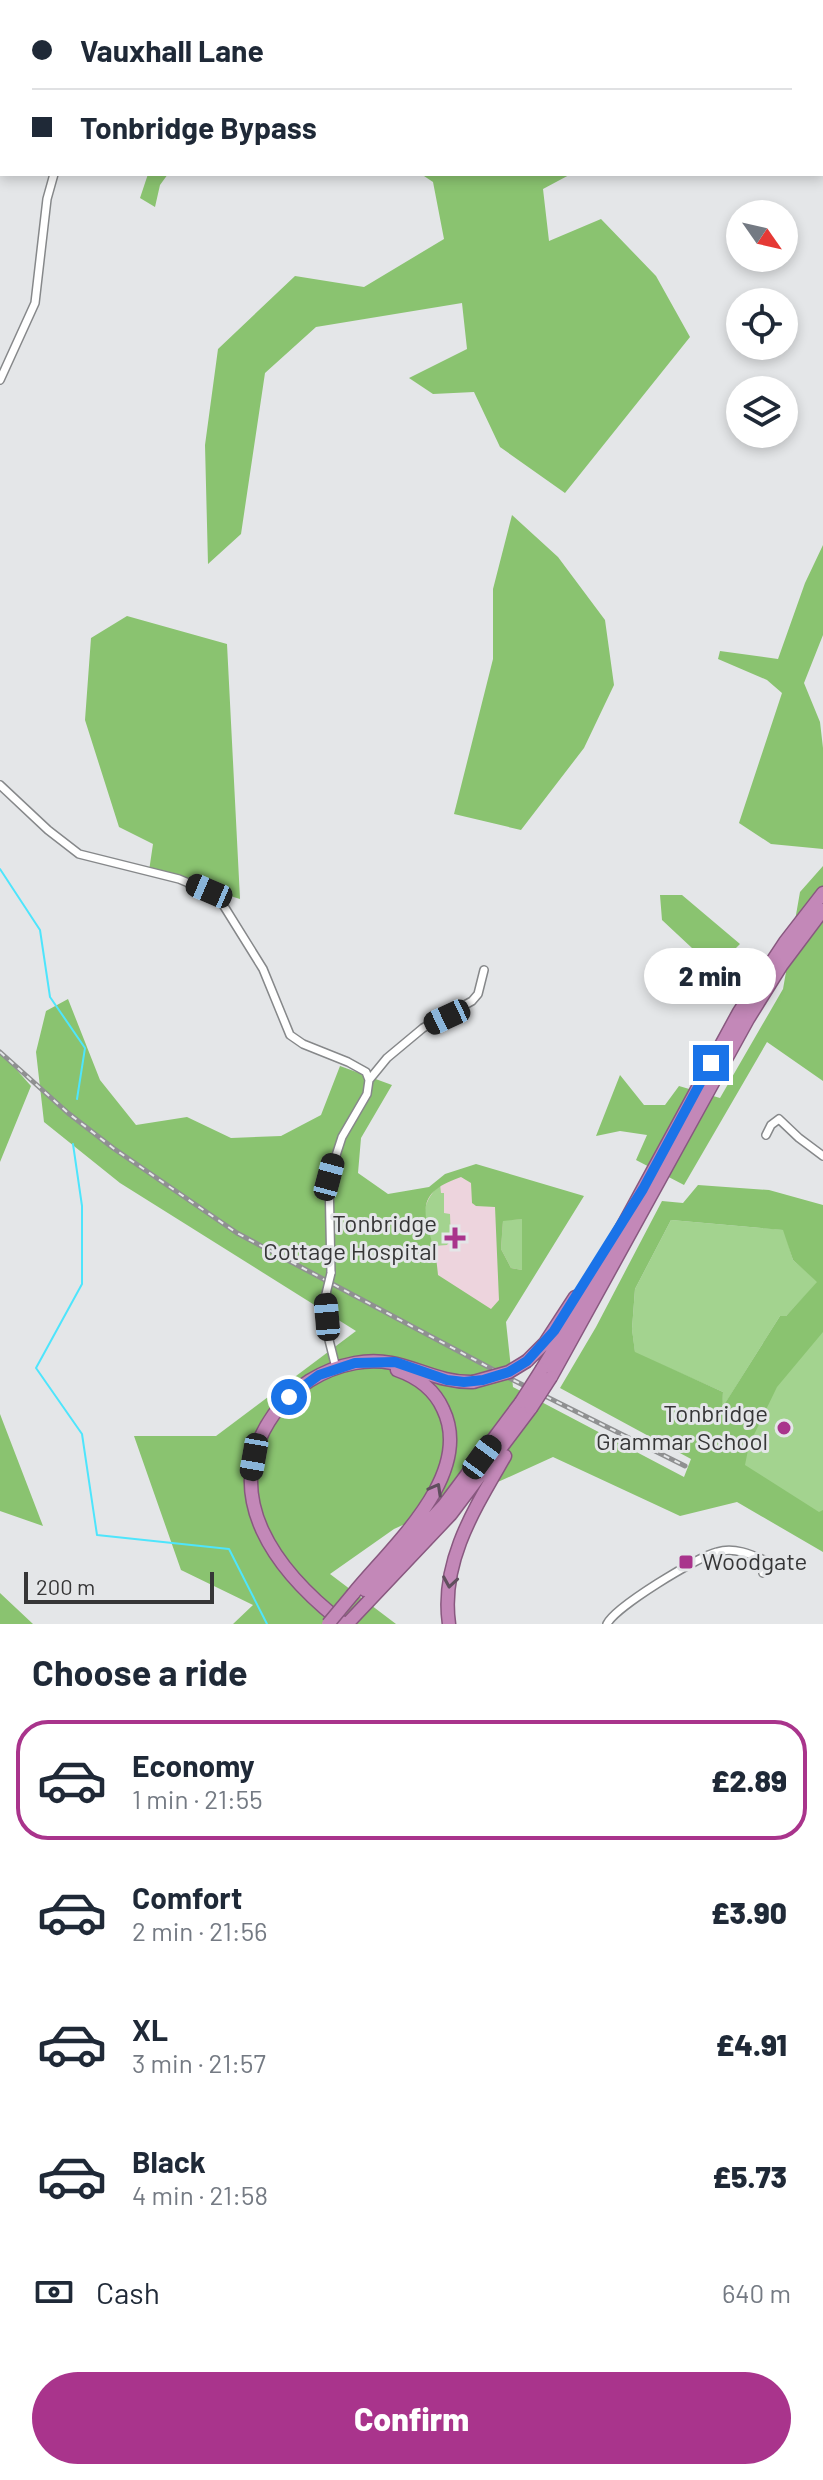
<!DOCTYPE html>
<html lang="en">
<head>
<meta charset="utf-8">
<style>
  :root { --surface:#fff; --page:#f6f6f7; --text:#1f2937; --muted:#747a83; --line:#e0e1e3; --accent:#a9348c }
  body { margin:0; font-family:Barlow,sans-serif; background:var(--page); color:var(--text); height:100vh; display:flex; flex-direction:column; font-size:30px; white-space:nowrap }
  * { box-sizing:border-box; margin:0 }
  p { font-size:26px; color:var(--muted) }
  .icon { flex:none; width:44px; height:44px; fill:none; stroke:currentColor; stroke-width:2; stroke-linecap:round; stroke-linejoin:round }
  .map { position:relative; height:1624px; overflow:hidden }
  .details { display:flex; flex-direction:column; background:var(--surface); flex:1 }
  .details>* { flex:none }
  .banner { position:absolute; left:0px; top:0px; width:824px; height:176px; box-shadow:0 4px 12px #0003; display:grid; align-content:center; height:176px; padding:0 32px; background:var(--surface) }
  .needle { width:52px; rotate:124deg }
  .buttons { position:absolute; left:726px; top:200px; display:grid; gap:16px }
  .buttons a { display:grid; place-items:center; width:72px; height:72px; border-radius:50%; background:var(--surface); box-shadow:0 4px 12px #0003; font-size:40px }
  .scale { position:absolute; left:24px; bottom:20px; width:190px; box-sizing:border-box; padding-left:8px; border:4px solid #363637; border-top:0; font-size:22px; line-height:28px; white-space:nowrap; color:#363637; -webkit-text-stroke:6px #e4e6e8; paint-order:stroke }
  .end { position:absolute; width:36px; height:36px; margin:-18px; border:10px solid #1a73e8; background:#fff; box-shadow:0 0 0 4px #fff }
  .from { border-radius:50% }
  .bubble { position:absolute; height:56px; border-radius:28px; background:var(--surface); box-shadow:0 4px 12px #0003; font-size:26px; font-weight:800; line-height:56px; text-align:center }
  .car { position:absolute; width:24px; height:48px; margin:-24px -12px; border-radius:10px; box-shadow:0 0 6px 2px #0007; background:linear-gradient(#222 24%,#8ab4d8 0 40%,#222 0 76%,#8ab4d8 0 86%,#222 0) }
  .banner b { display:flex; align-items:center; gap:28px; height:76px; font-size:30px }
  .banner b+b { border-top:2px solid var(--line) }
  .banner i { width:20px; height:20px; background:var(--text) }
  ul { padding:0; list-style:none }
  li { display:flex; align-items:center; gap:24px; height:120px; margin:0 16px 12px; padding:0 16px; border:4px solid transparent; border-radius:32px }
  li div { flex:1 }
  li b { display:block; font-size:30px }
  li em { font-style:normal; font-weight:800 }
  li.current { border-color:var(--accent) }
  li>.icon { width:72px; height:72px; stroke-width:1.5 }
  h2 { padding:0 32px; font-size:36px; line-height:96px }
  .pay { display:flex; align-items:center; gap:20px; height:88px; padding:0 32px; font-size:30px }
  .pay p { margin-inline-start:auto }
  .cta { display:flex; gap:16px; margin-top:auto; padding:16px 32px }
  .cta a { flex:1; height:92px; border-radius:48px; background:var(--accent); color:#fff; font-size:32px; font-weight:800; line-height:92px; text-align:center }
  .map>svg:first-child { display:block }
  .medical { fill:#edd4dd }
  .green { fill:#a3d38f }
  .forest { fill:#8ac370; fill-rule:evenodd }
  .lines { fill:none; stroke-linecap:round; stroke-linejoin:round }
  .stream { stroke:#4ee5fc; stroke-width:2 }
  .minor-casing { stroke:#86888a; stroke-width:10 }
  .trunk-casing { stroke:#88587f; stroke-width:15 }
  .minor { stroke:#fff; stroke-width:7 }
  .trunk { stroke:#c388b8; stroke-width:12 }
  .rail-casing { stroke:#8f9091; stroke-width:5 }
  .rail { stroke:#e4e6e8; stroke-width:2; stroke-dasharray:6; stroke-linecap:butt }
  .minor-bridge-casing { stroke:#86888a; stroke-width:10; stroke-linecap:butt }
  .trunk-bridge-casing { stroke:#88587f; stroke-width:15; stroke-linecap:butt }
  .minor-bridge { stroke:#fff; stroke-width:7 }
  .trunk-bridge { stroke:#c388b8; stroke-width:12 }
  .oneway { stroke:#604f5e }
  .route { stroke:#1a73e8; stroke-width:10 }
  .poi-dot { fill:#a9348c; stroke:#e4e6e8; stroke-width:3 }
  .labels { text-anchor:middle; stroke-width:6; stroke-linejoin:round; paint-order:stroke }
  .poi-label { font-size:24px; fill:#363637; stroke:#e4e6e8; text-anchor:end }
</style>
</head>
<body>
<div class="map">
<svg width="823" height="1624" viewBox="0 0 823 1624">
  <rect width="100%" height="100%" fill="#e4e6e8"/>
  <path class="medical" d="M 468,1171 L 561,1207 L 495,1324 L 408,1274 L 422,1192 Z"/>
  <path class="green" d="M 440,1184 L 441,1193 L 444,1193 L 444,1213 L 450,1214 L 451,1240 L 447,1245 L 434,1246 C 422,1218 419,1207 440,1184 Z
    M 522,1219 L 522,1270 L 511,1268 L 501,1249 L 503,1220 Z
    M 671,1220 L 784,1230 L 793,1260 L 818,1282 L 786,1316 L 780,1316 L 721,1410 L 723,1392 L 635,1353 L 632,1329 L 635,1289 Z
    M 823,1319 L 823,1516 L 728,1471 L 765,1385 Z"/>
  <path class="forest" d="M 148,174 L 168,174 L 160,185 L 155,207 L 140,198 Z
    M 421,174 L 571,174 L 543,189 L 549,241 L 601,219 L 656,276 L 690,337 L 565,493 L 500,447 L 474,392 L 433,394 L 409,378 L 467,349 L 462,303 L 316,327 L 265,373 L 241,534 L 208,564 L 205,445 L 218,349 L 295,276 L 364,287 L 444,239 L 433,182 Z
    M 512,515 L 558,557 L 605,620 L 614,685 L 584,748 L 521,830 L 454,814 L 493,659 L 493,589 Z
    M 823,545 L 823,635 L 804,683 L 820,722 L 823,748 L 823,849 L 771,844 L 739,823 L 782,693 L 767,680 L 718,659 L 720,651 L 778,659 L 805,583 Z
    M 127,616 L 227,644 L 240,899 L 149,871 L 153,844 L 119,827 L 85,720 L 91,638 Z
    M 823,866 L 823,1081 L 767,1042 L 684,1185 L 636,1160 L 647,1135 L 620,1131 L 596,1136 L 620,1075 L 644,1105 L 665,1105 L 679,1086 L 720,1098 L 783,989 L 800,892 Z
    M 660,895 L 682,895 L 740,944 L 708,976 L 692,948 L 662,920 Z
    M 68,999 L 100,1080 L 136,1125 L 187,1117 L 231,1138 L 281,1136 L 321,1115 L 340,1066 L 392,1085 L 361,1138 L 358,1173 L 388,1194 L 429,1187 L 445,1174 L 476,1164 L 584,1196 L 506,1322 L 513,1387 L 684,1477 L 691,1459 L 560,1388 L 596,1327 L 662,1201 L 683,1203 L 698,1185 L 769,1190 L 823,1205 L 823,1332 L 777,1387 L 749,1445 L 745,1465 L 819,1512 L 823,1510 L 823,1552 L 737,1502 L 680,1516 L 553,1457 L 394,1529 L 330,1574 L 396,1624 L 233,1624 L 253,1605 L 181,1570 L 134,1436 L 216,1436 L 356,1331 L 120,1183 L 44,1122 L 36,1052 L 46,1011 ZM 461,1177 L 471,1183 L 472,1203 L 476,1206 L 495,1207 L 499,1300 L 491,1309 L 438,1275 C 437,1265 436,1254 433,1244 C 420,1206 421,1191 461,1177 ZM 522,1219 L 522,1270 L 511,1268 L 501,1249 L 503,1221 ZM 671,1220 L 783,1230 L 793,1260 L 817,1282 L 786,1316 L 780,1316 L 722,1408 L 723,1392 L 635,1352 L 632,1329 L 635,1289 Z
    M 0,1051 L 31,1086 L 0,1162 Z
    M 0,1414 L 43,1526 L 0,1511 Z
    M 0,1593 L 33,1624 L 0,1624 Z"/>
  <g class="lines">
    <path class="stream" d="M 0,869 L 40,930 L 50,997 L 85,1048 L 77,1099
      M 73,1144 L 82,1206 L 82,1284 L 36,1368 L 82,1434 L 97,1535 L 229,1549 L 267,1624"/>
    <g class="minor-casing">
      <path id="minor" d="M 113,2 L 113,0
        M 0,380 L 35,303 L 47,199 L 54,174
        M 0,785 L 48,830 L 79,854 L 179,879 L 217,895 L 263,969 L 290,1035 L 303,1044 L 348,1062 L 366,1072 L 369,1080 L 367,1094 L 342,1137 L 329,1177 L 331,1273
        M 369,1080 L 387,1058 L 423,1028 L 472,1001 L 478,994 L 484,970
        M 766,1135 L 771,1125 L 779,1119 L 799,1138 L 823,1156
        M 325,1298 L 328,1336 L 336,1368
        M 607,1624 C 615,1607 697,1557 717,1552 C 734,1547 751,1554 766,1561 L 763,1573"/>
    </g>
    <g class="trunk-casing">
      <path id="trunk" d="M 527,1361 L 545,1343 L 575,1297
        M 542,1369 L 569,1325 L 739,1012 L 785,942 L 823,893
        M 551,1377 L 748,1019 L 781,966 L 823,910
        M 365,1590 L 444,1505 L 521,1402
        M 353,1594 C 391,1547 475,1475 443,1409 C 434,1389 417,1377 397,1370
        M 344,1624 C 278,1573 216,1496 274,1414 C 293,1387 323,1369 355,1363 C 404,1354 428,1383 473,1382
        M 347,1624 L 451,1514 L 531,1408
        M 449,1624 C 440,1562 475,1508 505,1456"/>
    </g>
    <use href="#minor" class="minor"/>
    <use href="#trunk" class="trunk"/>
    <g class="rail-casing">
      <path id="rail" d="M 0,1052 L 68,1113 L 113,1148 L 237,1233 L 507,1377 L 685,1466"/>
    </g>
    <use href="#rail" class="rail"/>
    <g class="minor-bridge-casing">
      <path id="minor-bridge" d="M 325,1298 L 331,1273"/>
    </g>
    <g class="trunk-bridge-casing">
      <path id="trunk-bridge" d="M 473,1382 L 509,1372 L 527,1361
        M 521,1402 L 542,1369
        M 531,1408 L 551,1377
        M 328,1624 L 353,1594"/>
    </g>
    <use href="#minor-bridge" class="minor-bridge"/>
    <use href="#trunk-bridge" class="trunk-bridge"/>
  </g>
  <defs><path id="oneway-chevron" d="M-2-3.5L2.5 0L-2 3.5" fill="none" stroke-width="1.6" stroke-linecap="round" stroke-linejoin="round" transform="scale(2)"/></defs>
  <g class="oneway">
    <use href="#oneway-chevron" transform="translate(436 1489) rotate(-61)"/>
    <use href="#oneway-chevron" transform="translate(450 1582) rotate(99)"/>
  </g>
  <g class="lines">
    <path class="route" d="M 289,1397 L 319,1375 L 355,1363 L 395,1362 L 447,1380 L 464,1382 L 483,1380 L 509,1372 L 527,1361 L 554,1331 L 643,1189 L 711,1063"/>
  </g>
  <g class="poi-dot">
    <path d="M451 1226h8v8h8v8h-8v8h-8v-8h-8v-8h8z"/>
    <circle cx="784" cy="1428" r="8"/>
    <rect x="678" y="1554" width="16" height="16" rx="4"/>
  </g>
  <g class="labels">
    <g class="poi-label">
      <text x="437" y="1232">Tonbridge<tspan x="437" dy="28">Cottage Hospital</tspan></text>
      <text x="768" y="1422">Tonbridge<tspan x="768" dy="28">Grammar School</tspan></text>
      <text x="702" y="1570" text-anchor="start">Woodgate</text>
    </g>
  </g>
</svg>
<div class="buttons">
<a><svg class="needle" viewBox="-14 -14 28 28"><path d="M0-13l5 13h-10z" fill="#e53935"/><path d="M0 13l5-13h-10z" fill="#747a83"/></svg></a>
<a><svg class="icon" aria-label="locate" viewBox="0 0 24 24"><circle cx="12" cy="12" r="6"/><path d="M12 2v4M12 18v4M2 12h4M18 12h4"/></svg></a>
<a><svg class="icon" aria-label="layers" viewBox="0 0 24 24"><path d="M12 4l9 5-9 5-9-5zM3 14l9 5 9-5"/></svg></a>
</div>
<div class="scale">200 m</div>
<i class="end from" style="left:289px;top:1397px"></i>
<i class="end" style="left:711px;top:1063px"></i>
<div class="bubble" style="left:644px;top:948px;width:132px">2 min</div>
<i class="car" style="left:209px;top:891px;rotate:293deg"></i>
<i class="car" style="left:447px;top:1017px;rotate:245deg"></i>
<i class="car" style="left:329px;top:1177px;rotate:15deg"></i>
<i class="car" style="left:327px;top:1317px;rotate:355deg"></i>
<i class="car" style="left:254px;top:1457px;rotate:190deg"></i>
<i class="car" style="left:482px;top:1457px;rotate:36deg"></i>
<div class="banner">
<b><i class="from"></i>Vauxhall Lane</b>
<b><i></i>Tonbridge Bypass</b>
</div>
</div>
<section class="details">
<h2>Choose a ride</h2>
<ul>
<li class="current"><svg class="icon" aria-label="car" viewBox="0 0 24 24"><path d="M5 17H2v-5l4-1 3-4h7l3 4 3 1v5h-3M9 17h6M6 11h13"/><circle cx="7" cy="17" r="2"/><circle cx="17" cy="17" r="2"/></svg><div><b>Economy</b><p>1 min · 21:55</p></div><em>£2.89</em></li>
<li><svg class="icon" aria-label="car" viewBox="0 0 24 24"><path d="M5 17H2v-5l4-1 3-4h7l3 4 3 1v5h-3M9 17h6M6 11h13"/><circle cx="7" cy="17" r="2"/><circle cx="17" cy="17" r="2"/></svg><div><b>Comfort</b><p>2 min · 21:56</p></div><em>£3.90</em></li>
<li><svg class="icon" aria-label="car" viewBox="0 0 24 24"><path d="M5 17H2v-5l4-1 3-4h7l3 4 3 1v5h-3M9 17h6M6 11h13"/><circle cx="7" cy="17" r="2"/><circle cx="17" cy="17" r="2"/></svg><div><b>XL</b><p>3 min · 21:57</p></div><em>£4.91</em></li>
<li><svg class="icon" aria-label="car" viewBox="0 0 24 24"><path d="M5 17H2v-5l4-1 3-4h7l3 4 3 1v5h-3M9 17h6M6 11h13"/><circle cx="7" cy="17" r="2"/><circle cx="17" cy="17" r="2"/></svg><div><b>Black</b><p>4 min · 21:58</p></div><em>£5.73</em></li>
</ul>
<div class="pay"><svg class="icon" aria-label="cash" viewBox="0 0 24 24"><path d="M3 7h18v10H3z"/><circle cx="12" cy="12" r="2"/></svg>Cash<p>640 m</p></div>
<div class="cta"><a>Confirm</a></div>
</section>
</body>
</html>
